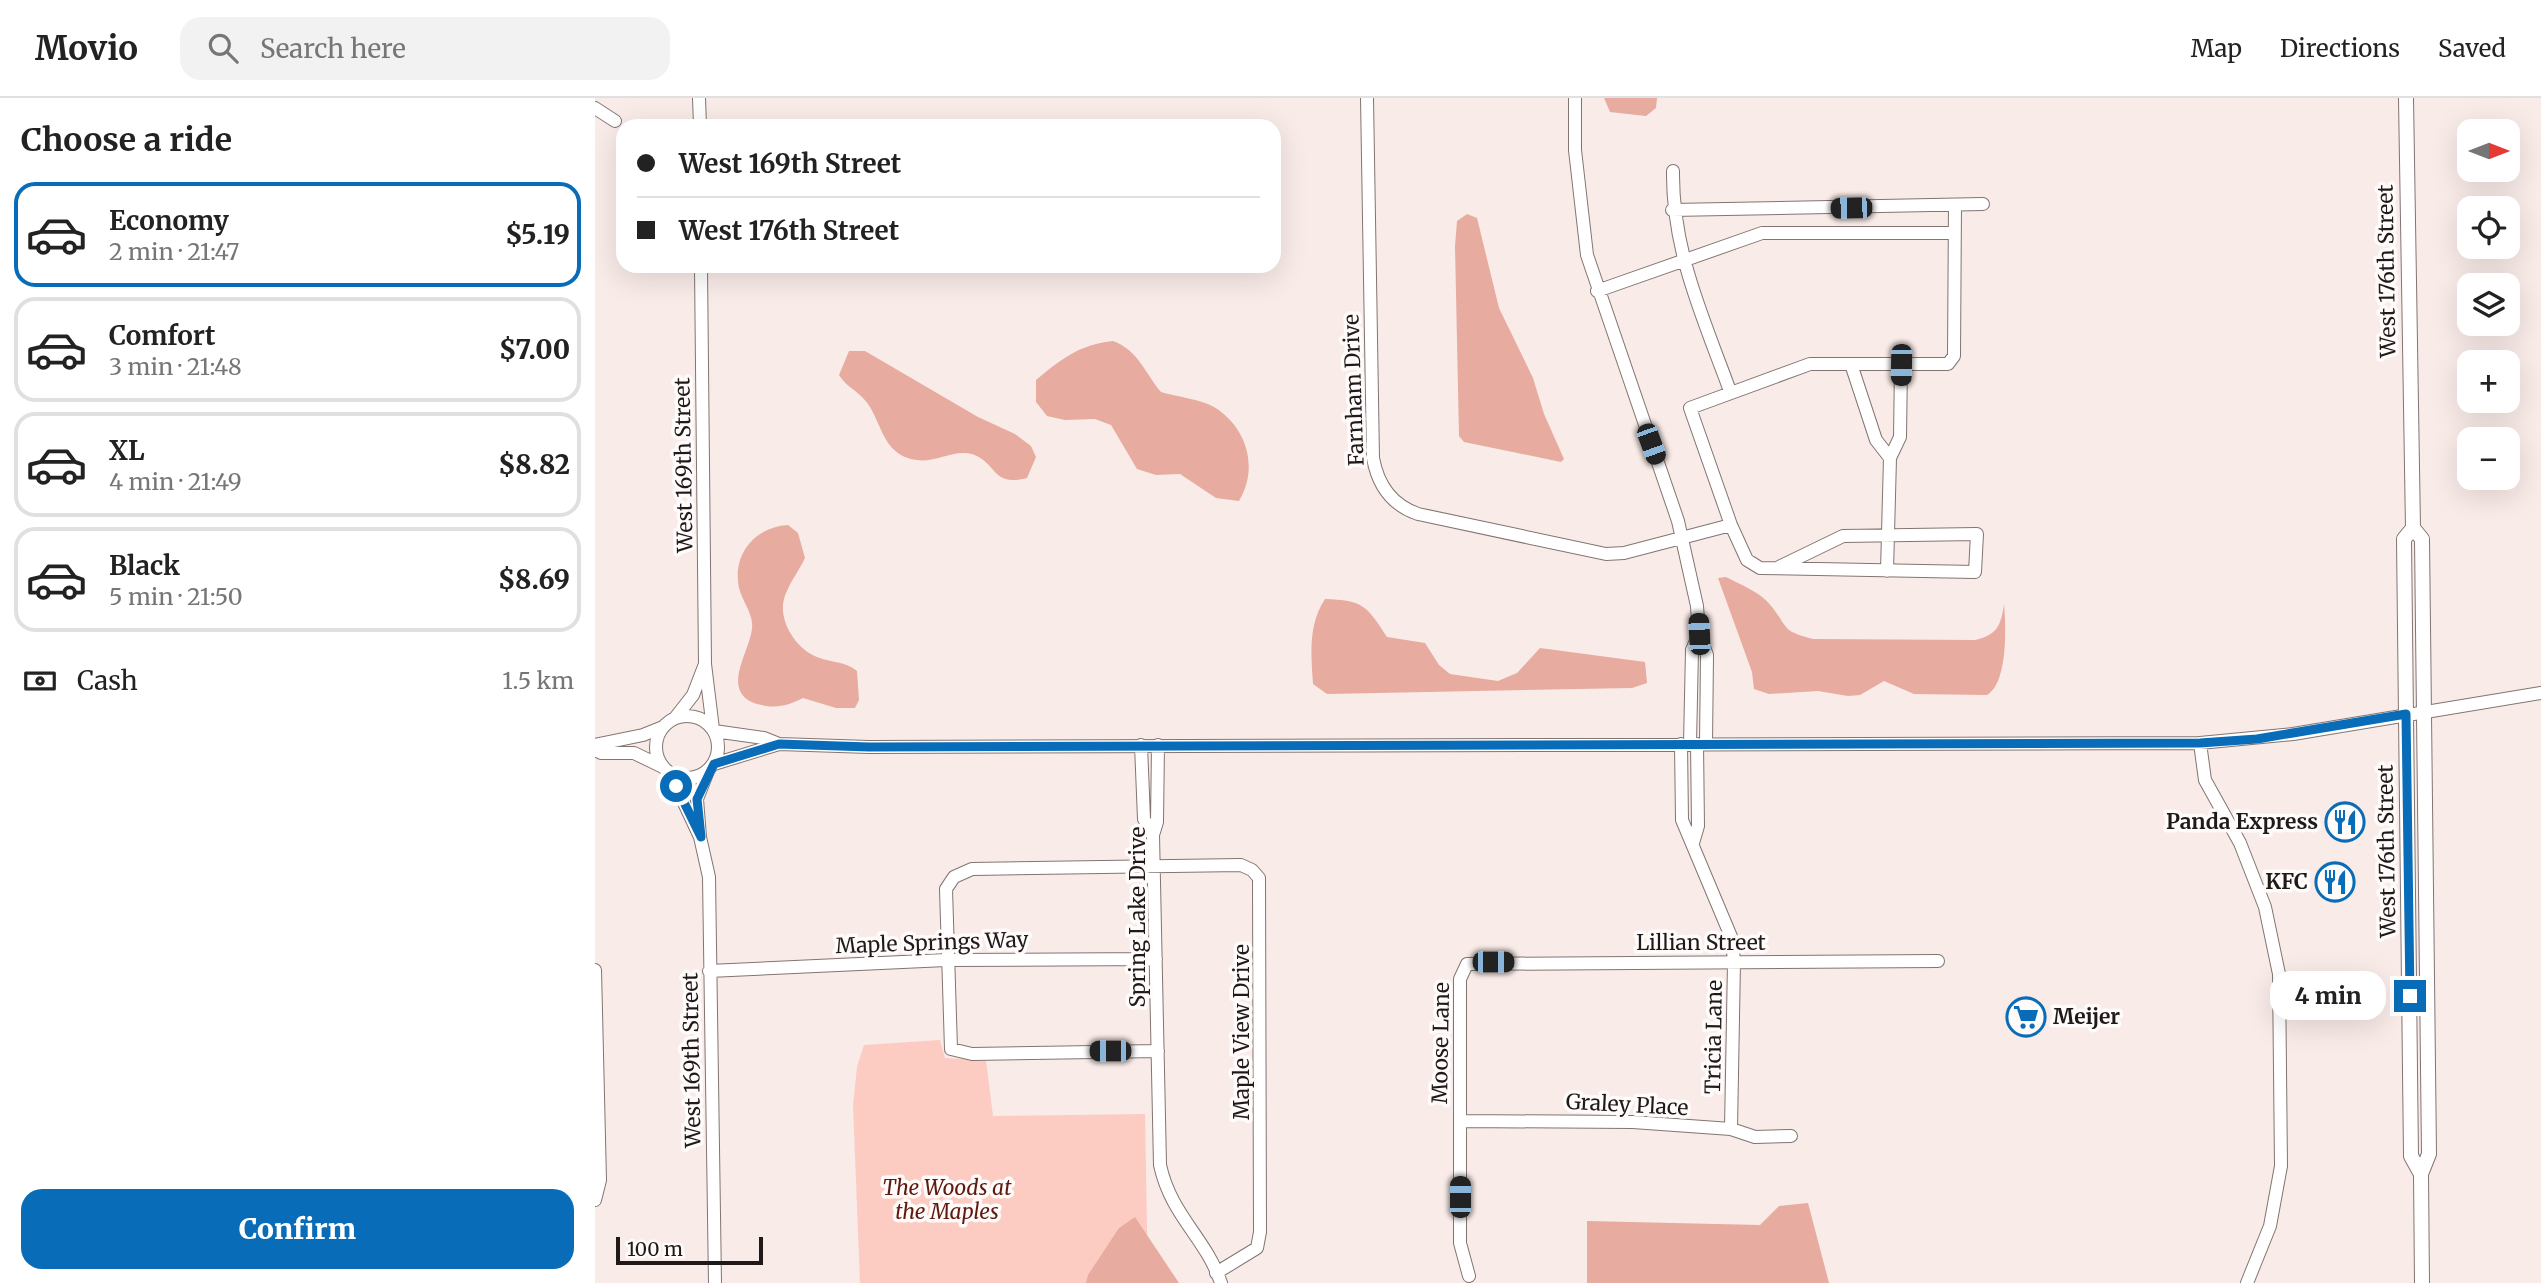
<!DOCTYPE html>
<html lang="en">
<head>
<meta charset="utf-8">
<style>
  :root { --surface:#fff; --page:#f2f2f2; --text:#222; --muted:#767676; --line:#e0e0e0; --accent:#086cb8 }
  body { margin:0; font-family:Merriweather,serif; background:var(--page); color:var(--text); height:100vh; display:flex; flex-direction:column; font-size:26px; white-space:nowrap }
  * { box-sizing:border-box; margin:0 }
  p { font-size:23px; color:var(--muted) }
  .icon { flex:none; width:38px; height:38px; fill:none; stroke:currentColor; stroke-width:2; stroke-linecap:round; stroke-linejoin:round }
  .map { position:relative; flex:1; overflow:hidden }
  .sheet { display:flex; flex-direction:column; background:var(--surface); width:595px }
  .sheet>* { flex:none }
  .guide { position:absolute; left:21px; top:21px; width:665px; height:154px; border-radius:21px; box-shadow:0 7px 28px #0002; display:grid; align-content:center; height:154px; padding:0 21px; background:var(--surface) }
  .needle { width:46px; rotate:90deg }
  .fabs { position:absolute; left:1862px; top:21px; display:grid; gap:14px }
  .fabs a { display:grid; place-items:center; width:63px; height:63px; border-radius:14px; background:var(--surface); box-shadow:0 7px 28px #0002; font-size:35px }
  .scale { position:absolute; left:21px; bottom:18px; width:147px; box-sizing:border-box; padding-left:7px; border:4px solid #1f1a19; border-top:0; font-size:19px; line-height:24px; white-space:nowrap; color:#1f1a19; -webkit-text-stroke:5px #fefbfa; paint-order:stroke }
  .end { position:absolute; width:32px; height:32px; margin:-16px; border:9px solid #086cb8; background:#fff; box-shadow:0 0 0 4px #fff }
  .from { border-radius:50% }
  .bubble { position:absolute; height:49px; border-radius:21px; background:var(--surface); box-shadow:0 7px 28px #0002; font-size:23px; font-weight:800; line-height:49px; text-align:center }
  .car { position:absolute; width:21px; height:42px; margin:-21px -10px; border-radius:9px; box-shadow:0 0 5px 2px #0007; background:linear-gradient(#222 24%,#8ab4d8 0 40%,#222 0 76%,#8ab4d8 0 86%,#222 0) }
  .guide b { display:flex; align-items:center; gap:24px; height:66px; font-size:26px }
  .guide b+b { border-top:2px solid var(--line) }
  .guide i { width:18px; height:18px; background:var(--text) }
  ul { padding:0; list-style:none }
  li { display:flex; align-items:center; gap:21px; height:105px; margin:0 14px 10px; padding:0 7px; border:4px solid var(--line); border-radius:21px }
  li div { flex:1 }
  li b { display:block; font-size:26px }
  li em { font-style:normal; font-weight:800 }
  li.selected { border-color:var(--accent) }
  li>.icon { width:63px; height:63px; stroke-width:1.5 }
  h2 { padding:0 21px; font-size:32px; line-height:84px }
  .pay { display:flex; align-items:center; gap:18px; height:77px; padding:0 21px; font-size:26px }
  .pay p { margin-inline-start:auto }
  .cta { display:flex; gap:14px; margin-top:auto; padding:14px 21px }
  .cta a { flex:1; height:80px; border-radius:21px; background:var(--accent); color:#fff; font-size:28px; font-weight:800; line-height:80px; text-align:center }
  header { display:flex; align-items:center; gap:42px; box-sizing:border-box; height:98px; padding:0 35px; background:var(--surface); border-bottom:2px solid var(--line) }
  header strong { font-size:33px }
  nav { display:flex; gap:38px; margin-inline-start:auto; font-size:24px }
  .search { width:490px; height:63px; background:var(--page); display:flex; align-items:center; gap:18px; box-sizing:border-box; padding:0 24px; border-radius:21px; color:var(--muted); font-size:26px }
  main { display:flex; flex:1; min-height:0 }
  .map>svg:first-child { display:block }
  .green { fill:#fcccc3 }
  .water { fill:#e7ab9f }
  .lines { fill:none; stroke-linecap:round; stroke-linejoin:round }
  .minor-casing { stroke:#817572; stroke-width:14 }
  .major-casing { stroke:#817572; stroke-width:16 }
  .minor { stroke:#fff; stroke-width:12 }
  .major { stroke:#fff; stroke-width:14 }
  .route { stroke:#086cb8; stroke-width:9 }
  .labels { text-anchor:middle; stroke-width:7; stroke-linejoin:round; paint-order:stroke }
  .street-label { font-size:21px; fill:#1f1a19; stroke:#fefbfa }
  .poi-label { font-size:21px; font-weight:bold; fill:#1f1a19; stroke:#fefbfa; text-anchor:end }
  .park-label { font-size:21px; font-style:italic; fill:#5f190e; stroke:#fefbfa }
</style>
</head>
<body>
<header>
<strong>Movio</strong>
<div class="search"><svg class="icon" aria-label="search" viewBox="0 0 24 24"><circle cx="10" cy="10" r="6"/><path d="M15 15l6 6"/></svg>Search here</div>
<nav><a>Map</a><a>Directions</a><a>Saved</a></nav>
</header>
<main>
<section class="sheet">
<h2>Choose a ride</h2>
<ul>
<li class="selected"><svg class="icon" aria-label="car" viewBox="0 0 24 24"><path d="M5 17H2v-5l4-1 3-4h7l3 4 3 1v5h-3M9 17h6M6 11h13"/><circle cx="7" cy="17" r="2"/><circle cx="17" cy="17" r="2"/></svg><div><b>Economy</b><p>2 min · 21:47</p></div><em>$5.19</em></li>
<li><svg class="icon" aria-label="car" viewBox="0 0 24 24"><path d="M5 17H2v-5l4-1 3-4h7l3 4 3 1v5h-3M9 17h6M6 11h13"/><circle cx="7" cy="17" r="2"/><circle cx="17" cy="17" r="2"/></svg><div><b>Comfort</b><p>3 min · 21:48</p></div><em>$7.00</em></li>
<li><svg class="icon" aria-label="car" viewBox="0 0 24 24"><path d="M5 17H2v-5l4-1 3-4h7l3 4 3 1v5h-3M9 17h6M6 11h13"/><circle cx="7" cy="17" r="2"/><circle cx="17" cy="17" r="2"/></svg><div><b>XL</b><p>4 min · 21:49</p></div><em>$8.82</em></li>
<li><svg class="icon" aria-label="car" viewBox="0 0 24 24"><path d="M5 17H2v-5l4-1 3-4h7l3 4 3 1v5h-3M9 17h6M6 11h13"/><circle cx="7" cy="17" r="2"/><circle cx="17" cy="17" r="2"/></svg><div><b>Black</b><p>5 min · 21:50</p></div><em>$8.69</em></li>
</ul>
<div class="pay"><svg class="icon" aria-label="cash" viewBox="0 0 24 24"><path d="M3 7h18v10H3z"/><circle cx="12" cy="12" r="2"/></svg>Cash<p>1.5 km</p></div>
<div class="cta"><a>Confirm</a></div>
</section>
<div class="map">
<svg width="1946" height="1185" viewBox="0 0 1946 1185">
  <rect width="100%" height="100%" fill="#f9ebe8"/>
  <path class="green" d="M 345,942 L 350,960 L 391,962 L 398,1018 L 550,1016 L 553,1185 L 265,1185 L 258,1007 L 262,969 L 269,947 Z"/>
  <path class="water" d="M 1009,0 L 1062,0 L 1061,10 L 1051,18 L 1015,14 Z
    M 872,116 L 882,120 L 904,210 L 938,280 L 949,316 L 969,361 L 966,364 L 869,344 L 864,338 L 860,148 L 862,123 Z
    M 518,243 C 543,252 550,275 566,294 C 582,299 605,301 619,309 C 652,329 664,370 644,403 L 621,400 L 585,376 L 561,377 L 542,371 L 516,327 L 500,321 L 470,322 L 452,318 L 441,304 L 441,282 C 466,261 486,246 518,243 Z
    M 254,253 L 270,253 L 383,319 L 420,336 L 436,348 L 441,359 L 432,380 C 396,389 403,365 377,356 C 358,351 340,365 322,362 C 284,357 288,319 267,299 C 258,290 251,288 244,277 Z
    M 193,427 L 203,435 L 210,460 C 205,471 197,481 192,493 C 179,517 199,550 222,559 C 237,565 250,563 262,573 L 264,602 L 260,610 L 241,610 L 208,600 C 192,608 181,611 162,606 C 121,593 160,548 157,525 C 156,513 147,502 144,490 C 137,456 160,429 193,427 Z
    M 1131,479 C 1146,487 1166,494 1177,509 C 1194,531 1187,533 1218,541 L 1380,542 C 1402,537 1406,528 1409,506 C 1411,529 1413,585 1392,597 L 1319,596 L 1289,583 L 1265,597 L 1253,598 L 1223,593 L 1174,596 L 1159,591 L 1157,574 L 1123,480 Z
    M 730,501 C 768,502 772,508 792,539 L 830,545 L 844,567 L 855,576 L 903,583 L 922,575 L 945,550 L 1050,564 L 1052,585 L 1037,590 L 732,596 L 718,586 C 716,556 713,527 730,501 Z
    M 1213,1105 L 1234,1185 L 992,1185 L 992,1123 L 1165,1127 L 1184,1108 Z
    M 540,1119 L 584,1185 L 491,1185 L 493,1177 L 524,1130 Z"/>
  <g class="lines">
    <g class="minor-casing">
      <path id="minor" d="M 104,0 L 105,28
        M 772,0 L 778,360 C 783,388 797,407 823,416 L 1011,456 L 1029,455 L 1136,427
        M 980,0 L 980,52 L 992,157 L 1083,423 L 1102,508 L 1104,536 L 1097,552 L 1095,646
        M 0,10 L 20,23
        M 1078,73 C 1077,153 1108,219 1135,293
        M 1077,112 L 1388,106
        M 106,168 L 110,566
        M 1002,193 L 1167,135 L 1360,135
        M 1256,266 L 1281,342 L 1295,360
        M 1184,469 L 1248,438 L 1382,436 L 1380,474 L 1165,470 L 1152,462 L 1136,427 L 1095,310 L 1215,266 L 1353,266 L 1359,258 L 1360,107
        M 1292,473 L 1295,360 L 1305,339 L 1306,267
        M 1104,536 L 1112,557 L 1111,646
        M61 649a31 31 0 1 1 62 0a31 31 0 1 1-62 0Z
        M 80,620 L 98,597 L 110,566 L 118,631
        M 119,633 L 169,640 L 184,646
        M 1605,645 L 1610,682 L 1645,745 L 1670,809 L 1684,876 L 1686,1068 L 1675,1128 L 1652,1185
        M 1086,646 L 1087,722 L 1137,841 L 1139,864 L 1136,1031
        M 0,647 L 48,637 L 68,629
        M 546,647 L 549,721 L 558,737
        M 563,647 L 562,724 L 558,737 L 565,1067 C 576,1118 611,1140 626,1185
        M 0,652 L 6,655 L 39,655 L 68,669
        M 119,666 L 184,646 L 274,649 L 1605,645 L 1698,636 L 1946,595
        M 75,675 L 105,739 L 102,701 L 113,673
        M 105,739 L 114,779 L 120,1185
        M 1098,745 L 1103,728 L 1102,646
        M 0,872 L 5,1082 L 0,1102
        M 114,873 L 351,862 L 561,861
        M 563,953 L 377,956 L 356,951 L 351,791 L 359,779 L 377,771 L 646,767 L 657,772 L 664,780 L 665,1134 L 662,1150 L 621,1175
        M 865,1023 L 1038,1024 L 1136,1031 L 1160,1039 L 1196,1038
        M 874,1178 L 865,1145 L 865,881 L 872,866 L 1343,863"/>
    </g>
    <g class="major-casing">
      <path id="major" d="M 1811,0 L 1818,430 L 1827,441 L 1834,1056 L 1826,1076 L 1827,1185
        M 1818,430 L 1809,441 L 1815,973 L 1816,1058 L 1826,1076"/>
    </g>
    <use href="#minor" class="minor"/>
    <use href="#major" class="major"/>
  </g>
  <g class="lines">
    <path class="route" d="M 81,688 L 106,739 L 102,701 L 119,666 L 184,646 L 274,649 L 1605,645 L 1662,641 L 1811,616 L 1815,898"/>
  </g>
  <defs>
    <g id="restaurant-ring" transform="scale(2.0125)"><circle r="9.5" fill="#fefbfa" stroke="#086cb8" stroke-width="1.5"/><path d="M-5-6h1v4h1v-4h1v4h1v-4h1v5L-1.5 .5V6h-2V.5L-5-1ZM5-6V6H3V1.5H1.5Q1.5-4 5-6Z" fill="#086cb8"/></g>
    <g id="supermarket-ring" transform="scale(2.0125)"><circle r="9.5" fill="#fefbfa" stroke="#086cb8" stroke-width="1.5"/><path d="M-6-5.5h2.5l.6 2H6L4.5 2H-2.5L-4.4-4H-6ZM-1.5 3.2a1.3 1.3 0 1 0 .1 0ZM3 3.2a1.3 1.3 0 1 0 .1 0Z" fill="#086cb8"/></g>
  </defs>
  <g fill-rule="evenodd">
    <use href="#restaurant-ring" x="1750" y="724"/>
    <use href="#restaurant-ring" x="1740" y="784"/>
    <use href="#supermarket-ring" x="1431" y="919"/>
  </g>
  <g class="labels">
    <g class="street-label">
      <text transform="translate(1792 173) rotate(-91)" y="7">West 176th Street</text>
      <text transform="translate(759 292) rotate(-92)" y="7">Farnham Drive</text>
      <text transform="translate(89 367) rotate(-91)" y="7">West 169th Street</text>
      <text transform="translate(1792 753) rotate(-91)" y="7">West 176th Street</text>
      <text transform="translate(543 819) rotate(-90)" y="7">Spring Lake Drive</text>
      <text transform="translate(337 845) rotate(-2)" y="7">Maple Springs Way</text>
      <text x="1106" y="852">Lillian Street</text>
      <text transform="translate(647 934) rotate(-90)" y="7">Maple View Drive</text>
      <text transform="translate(1119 939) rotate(-89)" y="7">Tricia Lane</text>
      <text transform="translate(846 945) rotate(-89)" y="7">Moose Lane</text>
      <text transform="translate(97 962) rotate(-91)" y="7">West 169th Street</text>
      <text transform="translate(1032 1007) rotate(3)" y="7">Graley Place</text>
    </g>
    <g class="poi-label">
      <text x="1723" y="731">Panda Express</text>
      <text x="1713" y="791">KFC</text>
      <text x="1458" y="926" text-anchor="start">Meijer</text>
    </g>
    <g class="park-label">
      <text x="352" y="1097">The Woods at<tspan x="352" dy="24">the Maples</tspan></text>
    </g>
  </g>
</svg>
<div class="fabs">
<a><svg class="needle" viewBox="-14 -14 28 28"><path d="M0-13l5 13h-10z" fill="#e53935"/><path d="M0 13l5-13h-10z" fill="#767676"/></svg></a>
<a><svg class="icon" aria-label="locate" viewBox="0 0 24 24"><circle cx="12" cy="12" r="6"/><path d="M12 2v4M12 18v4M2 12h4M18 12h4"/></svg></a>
<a><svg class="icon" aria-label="layers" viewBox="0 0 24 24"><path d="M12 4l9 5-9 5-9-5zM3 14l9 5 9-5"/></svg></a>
<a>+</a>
<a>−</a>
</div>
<div class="scale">100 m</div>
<i class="end from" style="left:81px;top:688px"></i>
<i class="end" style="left:1815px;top:898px"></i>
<div class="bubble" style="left:1675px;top:873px;width:116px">4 min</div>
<i class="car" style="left:1256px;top:110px;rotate:269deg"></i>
<i class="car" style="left:1306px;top:267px;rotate:181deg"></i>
<i class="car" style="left:1056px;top:346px;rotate:160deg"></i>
<i class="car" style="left:1104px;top:536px;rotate:357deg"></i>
<i class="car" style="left:898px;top:864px;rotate:90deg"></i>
<i class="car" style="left:515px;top:953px;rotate:270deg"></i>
<i class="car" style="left:865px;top:1099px;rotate:0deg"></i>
<div class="guide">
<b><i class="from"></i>West 169th Street</b>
<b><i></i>West 176th Street</b>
</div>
</div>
</main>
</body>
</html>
